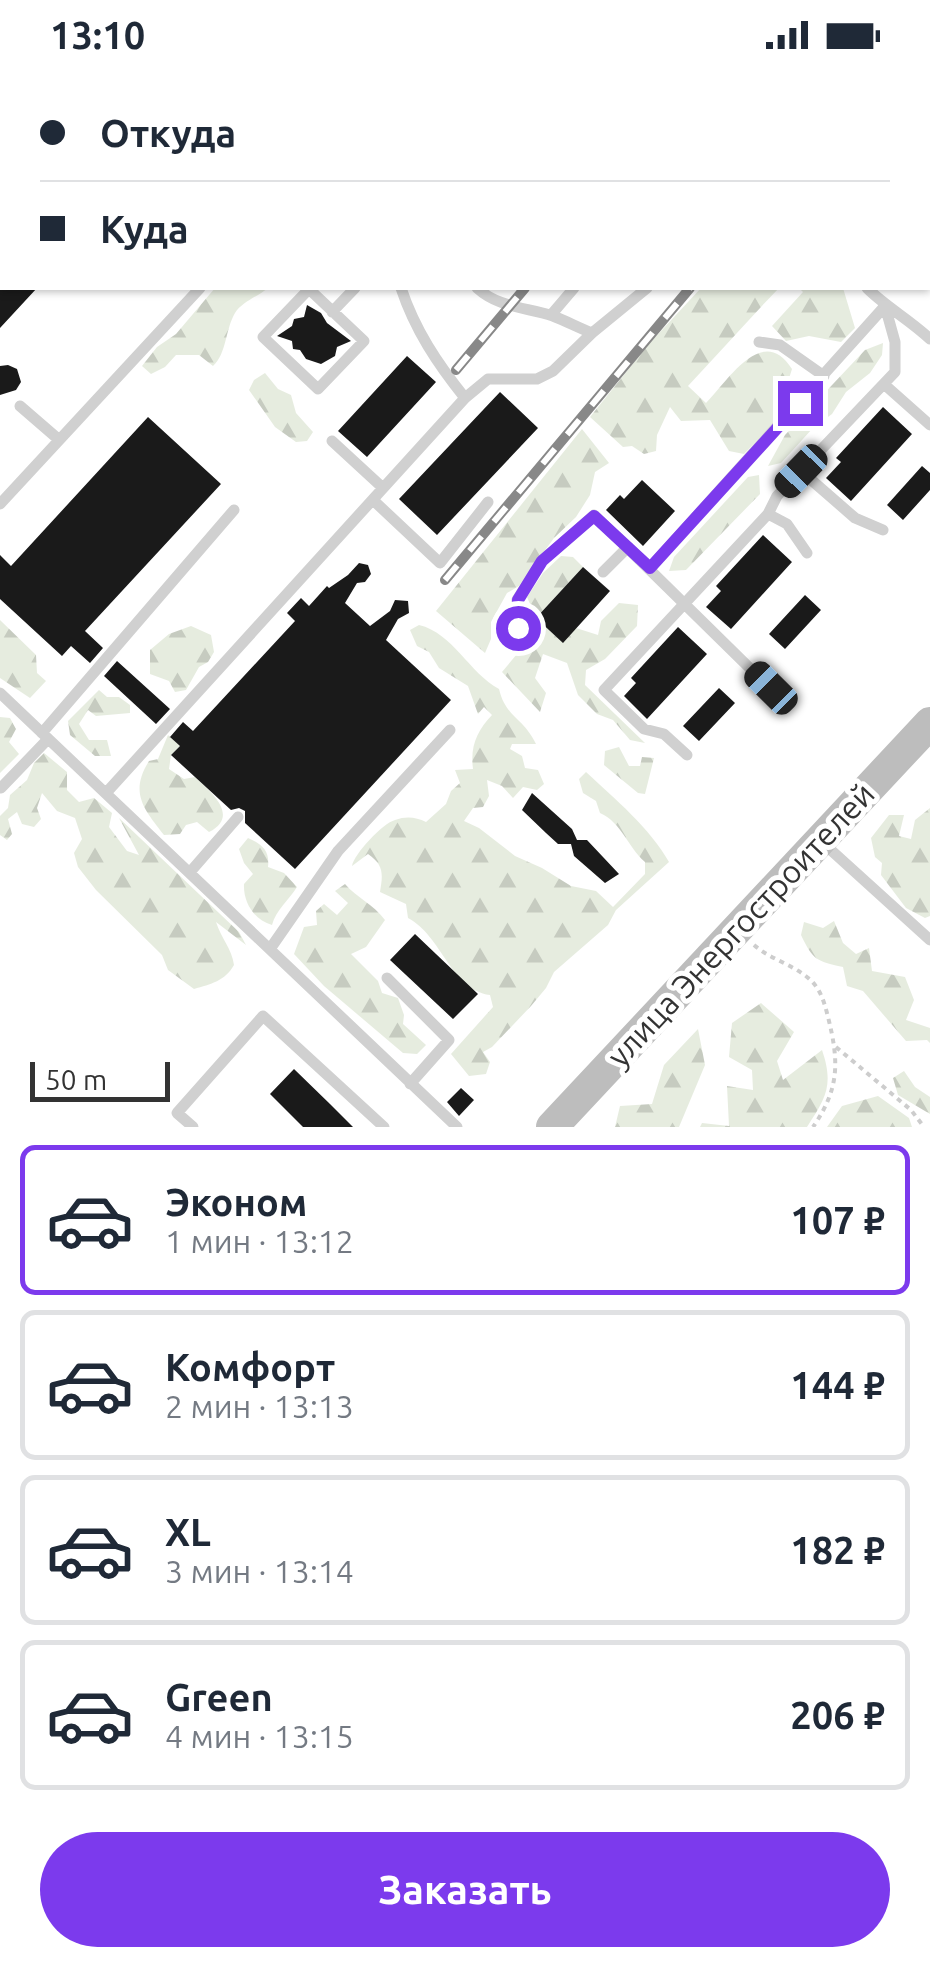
<!DOCTYPE html>
<html lang="ru">
<head>
<meta charset="utf-8">
<style>
  :root { --surface:#fff; --page:#f2f2f3; --text:#1f2937; --muted:#747a83; --line:#e0e1e3; --accent:#7c3aed }
  body { margin:0; font-family:Ubuntu,sans-serif; background:var(--page); color:var(--text); height:100vh; display:flex; flex-direction:column; font-size:38px; white-space:nowrap }
  * { box-sizing:border-box; margin:0 }
  p { font-size:32px; color:var(--muted) }
  .icon { flex:none; width:55px; height:55px; fill:none; stroke:currentColor; stroke-width:2; stroke-linecap:round; stroke-linejoin:round }
  .map { position:relative; height:1057px; overflow:hidden }
  .panel { display:flex; flex-direction:column; background:var(--surface); flex:1 }
  .panel>* { flex:none }
  .banner { position:absolute; left:0px; top:0px; width:930px; height:220px; box-shadow:0 2px 8px #0004; display:grid; align-content:center; height:220px; padding:0 40px; background:var(--surface) }
  .scale { position:absolute; left:30px; bottom:25px; width:140px; box-sizing:border-box; padding-left:10px; border:5px solid #333; border-top:0; font-size:28px; line-height:35px; white-space:nowrap; color:#333; -webkit-text-stroke:8px #fff; paint-order:stroke }
  .end { position:absolute; width:45px; height:45px; margin:-22px; border:12px solid #7c3aed; background:#fff; box-shadow:0 0 0 5px #fff }
  .from { border-radius:50% }
  .car { position:absolute; width:30px; height:60px; margin:-30px -15px; border-radius:12px; box-shadow:0 0 8px 2px #0007; background:linear-gradient(#222 24%,#8ab4d8 0 40%,#222 0 76%,#8ab4d8 0 86%,#222 0) }
  .banner b { display:flex; align-items:center; gap:35px; height:95px; font-size:38px }
  .banner b+b { border-top:2px solid var(--line) }
  .banner i { width:25px; height:25px; background:var(--text) }
  ul { padding:18px 0 0; list-style:none }
  li { display:flex; align-items:center; gap:30px; height:150px; margin:0 20px 15px; padding:0 20px; border:5px solid var(--line); border-radius:15px }
  li div { flex:1 }
  li b { display:block; font-size:38px }
  li em { font-style:normal; font-weight:600 }
  li.current { border-color:var(--accent) }
  li>.icon { width:90px; height:90px; stroke-width:1.5 }
  .action { display:flex; gap:20px; margin-top:auto; padding:20px 40px }
  .action a { flex:1; height:115px; border-radius:60px; background:var(--accent); color:#fff; font-size:40px; font-weight:600; line-height:115px; text-align:center }
  .status { display:flex; justify-content:space-between; align-items:center; height:70px; padding:0 50px; background:var(--surface); direction:ltr }
  .status svg { height:28px; fill:currentColor }
  .map>svg:first-child { display:block }
  .forest { fill:url(#forest-firs) }
  .building { fill:#1a1a1a }
  .lines { fill:none; stroke-linecap:round; stroke-linejoin:round }
  .path { stroke:#cdcdcd; stroke-width:4; stroke-dasharray:5 5; stroke-linecap:butt }
  .lane { stroke:#d0d0d0; stroke-width:11 }
  .secondary { stroke:#bdbdbd; stroke-width:32 }
  .rail-casing { stroke:#888; stroke-width:10 }
  .rail { stroke:#fff; stroke-width:6; stroke-dasharray:19; stroke-linecap:butt }
  .route { stroke:#7c3aed; stroke-width:12 }
  .labels { text-anchor:middle; stroke-width:10; stroke-linejoin:round; paint-order:stroke }
  .street-label { font-size:32px; fill:#333; stroke:#fff }
</style>
</head>
<body>
<div class="status"><b>13:10</b><svg viewBox="0 0 49 12"><path d="M0 12V9h3v3zM5 12V6h3v6zM10 12V3h3v9zM15 12V0h3v12zM26 1h20v11H26zM47 4h2v5h-2z"/></svg></div>
<div class="map">
<svg width="930" height="1057" viewBox="0 0 930 1057">
  <defs>
    <pattern id="forest-firs" width="22" height="20" patternUnits="userSpaceOnUse" patternTransform="scale(2.5)"><rect width="22" height="20" fill="#e6ecdf"/><path d="M5 1l3.5 6h-7zM16 11l3.5 6h-7z" fill="#c6cbc0"/></pattern>
  </defs>
  <rect width="100%" height="100%" fill="#fff"/>
  <path class="forest" d="M 215,218 L 268,218 C 257,227 242,232 235,243 C 225,260 227,283 213,296 L 199,285 L 176,285 L 165,297 L 151,304 L 142,296 L 157,277 L 176,264 Z
    M 701,218 L 779,218 C 748,250 719,283 688,316 L 706,333 C 729,309 763,253 792,299 L 784,324 L 788,338 L 744,384 L 729,381 L 710,350 L 681,351 L 670,337 L 657,365 L 656,381 L 644,384 L 632,376 L 623,377 L 590,347 L 648,275 Z
    M 799,218 L 843,218 L 855,258 L 841,272 L 809,266 L 786,271 L 772,256 L 803,222 Z
    M 883,273 L 882,285 L 870,303 L 846,322 L 832,344 L 813,358 L 781,393 L 768,396 L 785,365 L 865,280 Z
    M 265,303 L 278,319 L 291,325 L 296,343 L 313,362 L 307,371 L 296,372 L 275,357 L 249,320 L 254,310 Z
    M 582,359 L 609,393 L 595,402 L 590,425 L 576,447 L 554,468 L 519,516 L 507,523 L 491,552 L 491,569 L 485,583 L 436,541 Z
    M 759,405 L 760,424 L 686,500 L 669,501 L 674,487 L 748,407 Z
    M 561,486 L 573,487 L 583,497 L 536,548 L 527,527 L 543,503 Z
    M 619,533 L 638,535 L 637,556 L 605,589 L 586,600 L 585,615 L 645,673 L 630,670 L 613,650 L 597,644 L 578,625 L 567,593 L 543,584 L 535,608 L 546,623 L 540,642 L 502,602 L 542,554 L 563,572 L 576,558 L 598,565 L 601,551 Z
    M 0,550 L 36,585 L 37,603 L 46,611 L 30,628 L 0,608 Z
    M 419,555 C 453,563 469,603 499,619 C 506,648 523,647 536,674 L 512,674 L 510,679 L 522,686 L 525,698 L 538,700 L 544,714 L 537,720 L 523,717 L 513,728 L 502,716 L 487,710 L 489,726 L 483,737 L 473,738 L 464,751 L 479,758 L 515,786 L 542,798 L 571,816 L 596,821 L 613,837 L 645,804 L 645,792 C 627,776 622,753 600,743 L 596,731 L 583,723 L 579,709 L 586,702 C 615,729 650,758 669,792 L 616,840 L 608,855 L 554,902 L 546,918 L 531,936 L 492,977 L 483,982 L 490,992 L 486,1004 L 469,1006 L 451,984 L 493,937 L 490,925 C 451,920 442,866 408,848 L 406,834 L 380,822 C 383,804 384,795 368,784 L 352,796 C 354,784 383,753 395,750 C 406,746 416,747 426,752 L 446,734 L 451,721 L 460,713 L 455,700 L 473,699 C 470,676 477,661 492,645 L 484,637 L 478,644 L 468,616 L 439,598 L 429,582 L 417,576 L 410,560 Z
    M 191,556 L 211,565 L 214,582 L 208,592 L 199,597 L 186,620 L 175,622 L 169,611 L 150,604 L 150,580 L 169,564 Z
    M 99,620 L 107,627 L 119,627 L 130,635 L 130,643 L 96,646 L 88,640 L 79,654 L 89,670 L 107,670 L 111,686 L 95,686 L 70,665 L 68,651 Z
    M 0,647 L 10,648 L 16,659 L 9,672 L 19,684 L 0,703 Z
    M 168,665 L 180,676 L 171,685 L 169,699 L 184,709 L 195,707 C 212,723 240,746 209,762 L 197,752 L 186,755 L 180,764 L 164,765 C 144,739 129,723 149,691 L 158,689 Z
    M 619,677 L 629,696 L 640,696 L 642,687 L 654,688 L 645,724 L 638,723 L 604,695 L 605,681 Z
    M 44,683 L 67,702 L 67,720 L 79,732 L 94,728 L 112,743 L 109,757 L 127,781 L 139,785 L 119,748 L 239,862 L 246,875 L 216,852 C 221,868 232,879 234,895 C 225,911 211,914 194,919 L 168,900 L 162,885 L 96,820 L 78,797 L 74,783 L 82,769 L 75,748 L 57,741 L 42,723 L 37,738 L 41,749 L 34,757 L 22,754 L 17,742 L 8,749 L 12,764 L 7,770 L 0,765 L 0,746 L 8,738 L 10,725 L 27,710 L 34,693 Z
    M 930,738 L 930,846 L 925,848 L 906,838 L 881,805 L 882,793 L 875,787 L 871,768 L 889,745 L 904,745 L 899,766 L 911,769 L 915,750 Z
    M 248,768 C 262,774 270,781 268,797 L 284,803 L 297,817 C 289,830 276,840 272,855 C 254,850 243,832 244,814 L 253,804 L 244,793 L 239,779 Z
    M 345,814 C 357,828 373,834 385,850 L 366,877 L 351,884 L 378,911 L 382,923 L 398,928 L 404,945 L 403,954 L 426,975 L 417,984 L 403,983 L 324,916 L 294,884 L 304,857 L 317,855 L 316,841 L 324,834 L 337,845 L 348,833 L 335,821 Z
    M 834,851 L 843,873 L 856,884 L 869,878 L 872,901 L 905,907 L 914,930 L 906,950 L 930,958 L 930,973 L 927,970 L 906,971 L 863,921 L 847,916 L 843,897 C 816,891 813,890 801,865 L 804,852 L 823,858 Z
    M 761,933 L 794,962 L 777,991 L 783,1010 L 822,980 C 834,1015 826,1028 807,1057 L 700,1057 L 702,1053 L 729,1056 L 727,1016 L 753,1020 L 752,1000 L 729,987 L 732,953 Z
    M 698,959 L 705,995 L 679,1057 L 615,1057 L 620,1036 L 652,1034 L 664,995 Z
    M 904,1001 L 915,1017 L 930,1027 L 930,1044 L 898,1025 L 893,1008 Z
    M 878,1026 L 909,1048 L 912,1057 L 827,1057 L 842,1036 Z"/>
  <path class="building" d="M 0,218 L 37,218 L 0,258 Z
    M 307,235 L 321,243 L 327,253 L 351,271 L 337,277 L 335,286 L 321,294 L 306,289 L 300,280 L 293,279 L 292,271 L 277,266 L 292,256 L 294,249 L 304,247 Z
    M 407,286 L 436,312 L 367,387 L 338,361 Z
    M 8,295 L 17,299 L 21,312 L 16,320 L 0,325 L 0,296 Z
    M 500,322 L 538,358 L 437,465 L 399,429 Z
    M 883,337 L 912,364 L 851,431 L 826,408 L 841,392 L 836,388 Z
    M 148,347 L 221,414 L 85,561 L 103,578 L 90,593 L 71,576 L 62,586 L 0,529 L 0,485 L 11,496 Z
    M 922,396 L 930,403 L 930,420 L 903,450 L 887,435 Z
    M 642,410 L 675,441 L 643,476 L 606,440 L 620,425 L 624,429 Z
    M 763,465 L 792,492 L 731,559 L 706,537 L 721,521 L 716,516 Z
    M 359,493 L 368,495 L 371,504 L 365,512 L 357,513 L 345,533 L 370,556 L 390,541 L 395,530 L 408,531 L 409,543 L 398,549 L 386,570 L 451,630 L 295,799 L 245,753 L 245,741 L 239,738 L 231,740 L 171,685 L 180,676 L 170,667 L 183,652 L 193,661 L 295,551 L 287,543 L 301,528 L 309,536 L 327,516 L 329,518 L 348,505 Z
    M 583,497 L 610,521 L 563,573 L 536,548 Z
    M 805,525 L 821,540 L 785,579 L 769,564 Z
    M 678,557 L 707,584 L 647,649 L 624,626 L 636,613 L 631,608 Z
    M 117,591 L 170,639 L 156,654 L 104,606 Z
    M 719,618 L 735,633 L 699,671 L 683,656 Z
    M 532,723 L 572,759 L 577,770 L 587,770 L 619,804 L 605,813 L 574,786 L 571,774 L 558,774 L 546,763 L 522,740 Z
    M 415,864 L 478,924 L 453,949 L 390,890 Z
    M 294,999 L 330,1034 L 353,1057 L 303,1057 L 270,1024 Z
    M 461,1018 L 474,1030 L 459,1046 L 447,1032 Z"/>
  <g class="lines">
    <path class="path" d="M 754,875 C 770,889 791,894 807,907 C 820,917 824,931 828,947 C 839,991 840,1018 813,1057
      M 836,977 L 911,1040 L 924,1057"/>
    <path class="lane" d="M 401,2 L 403,0
      M 518,2 L 520,0
      M 754,2 L 757,0
      M 836,2 L 838,0
      M 928,105 L 930,102
      M 401,218 C 415,260 437,293 465,328
      M 477,218 C 499,238 526,237 553,246 C 566,251 579,258 592,263
      M 867,218 C 886,237 910,250 930,269
      M 309,219 L 364,271 L 318,319 L 263,267 Z
      M 332,242 L 355,218
      M 551,245 L 574,218
      M 759,272 L 780,275 L 824,306
      M 885,315 L 930,355
      M 20,336 L 57,368
      M 332,371 L 383,418
      M 801,401 L 855,448 L 883,460
      M 373,430 L 440,493 L 488,432
      M 0,434 L 200,218
      M 768,444 L 787,454 L 807,483
      M 650,498 L 885,236
      M 603,502 L 628,477
      M 518,559 L 517,530 L 542,491 L 594,445 L 771,619
      M 0,623 L 457,1057
      M 42,663 L 234,440
      M 687,685 L 664,664 L 644,659 L 604,620 L 768,444 L 777,426 L 895,302 L 895,272 L 885,236
      M 1,718 L 48,669
      M 106,723 L 465,328 L 488,309 L 537,309 L 553,301 L 592,263 L 647,218
      M 822,772 L 930,870
      M 191,801 L 238,747
      M 270,879 L 338,781 L 450,660
      M 387,908 L 449,970 L 410,1014
      M 193,1057 L 177,1043 L 263,946 L 384,1057"/>
    <path class="secondary" d="M 552,1057 L 930,653"/>
    <g class="rail-casing">
      <path id="rail" d="M 702,2 L 704,0
        M 868,2 L 870,0
        M 456,300 L 525,218
        M 445,510 L 690,218"/>
    </g>
    <use href="#rail" class="rail"/>
  </g>
  <g class="lines">
    <path class="route" d="M 518,558 L 518,530 L 542,491 L 594,446 L 650,498 L 800,333"/>
  </g>
  <g class="labels">
    <g class="street-label">
      <text transform="translate(741 855) rotate(-47)" y="11">улица Энергостроителей</text>
    </g>
  </g>
</svg>
<div class="scale">50 m</div>
<i class="end from" style="left:518px;top:558px"></i>
<i class="end" style="left:800px;top:333px"></i>
<i class="car" style="left:801px;top:401px;rotate:224deg"></i>
<i class="car" style="left:771px;top:618px;rotate:315deg"></i>
<div class="banner">
<b><i class="from"></i>Откуда</b>
<b><i></i>Куда</b>
</div>
</div>
<section class="panel">
<ul>
<li class="current"><svg class="icon" aria-label="car" viewBox="0 0 24 24"><path d="M5 17H2v-5l4-1 3-4h7l3 4 3 1v5h-3M9 17h6M6 11h13"/><circle cx="7" cy="17" r="2"/><circle cx="17" cy="17" r="2"/></svg><div><b>Эконом</b><p>1 мин · 13:12</p></div><em>107 ₽</em></li>
<li><svg class="icon" aria-label="car" viewBox="0 0 24 24"><path d="M5 17H2v-5l4-1 3-4h7l3 4 3 1v5h-3M9 17h6M6 11h13"/><circle cx="7" cy="17" r="2"/><circle cx="17" cy="17" r="2"/></svg><div><b>Комфорт</b><p>2 мин · 13:13</p></div><em>144 ₽</em></li>
<li><svg class="icon" aria-label="car" viewBox="0 0 24 24"><path d="M5 17H2v-5l4-1 3-4h7l3 4 3 1v5h-3M9 17h6M6 11h13"/><circle cx="7" cy="17" r="2"/><circle cx="17" cy="17" r="2"/></svg><div><b>XL</b><p>3 мин · 13:14</p></div><em>182 ₽</em></li>
<li><svg class="icon" aria-label="car" viewBox="0 0 24 24"><path d="M5 17H2v-5l4-1 3-4h7l3 4 3 1v5h-3M9 17h6M6 11h13"/><circle cx="7" cy="17" r="2"/><circle cx="17" cy="17" r="2"/></svg><div><b>Green</b><p>4 мин · 13:15</p></div><em>206 ₽</em></li>
</ul>
<div class="action"><a>Заказать</a></div>
</section>
</body>
</html>
